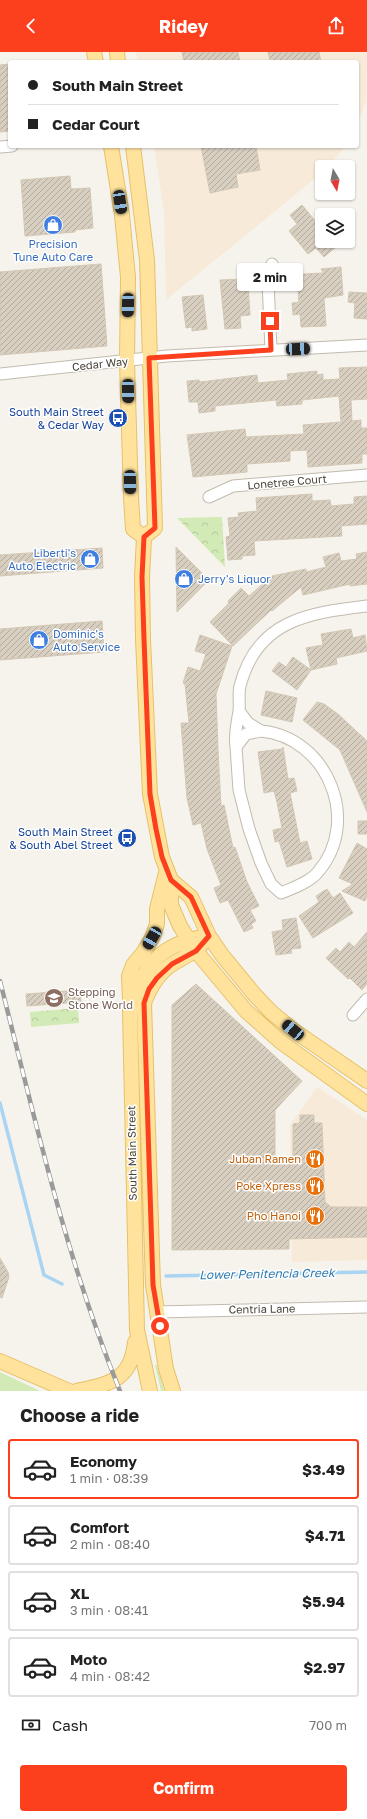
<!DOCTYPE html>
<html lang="en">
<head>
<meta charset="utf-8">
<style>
  :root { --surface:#fff; --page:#f2f2f2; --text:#222; --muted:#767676; --line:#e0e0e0; --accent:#fc3f1d }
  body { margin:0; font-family:"Golos Text",sans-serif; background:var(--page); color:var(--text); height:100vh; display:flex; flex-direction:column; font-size:15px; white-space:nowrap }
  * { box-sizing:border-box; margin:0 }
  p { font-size:13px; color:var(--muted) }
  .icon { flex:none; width:22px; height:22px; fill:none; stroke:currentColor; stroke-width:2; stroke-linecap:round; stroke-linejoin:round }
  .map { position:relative; height:1339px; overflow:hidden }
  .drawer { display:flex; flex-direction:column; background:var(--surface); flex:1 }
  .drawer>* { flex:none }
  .guide { position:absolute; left:8px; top:8px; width:351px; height:88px; border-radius:4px; box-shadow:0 1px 3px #0004; display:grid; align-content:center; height:88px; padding:0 20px; background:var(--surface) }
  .needle { width:26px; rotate:170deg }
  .controls { position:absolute; left:315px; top:108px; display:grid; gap:8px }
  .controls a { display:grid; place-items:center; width:40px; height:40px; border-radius:4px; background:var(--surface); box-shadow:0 1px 3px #0004; font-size:20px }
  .end { position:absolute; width:18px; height:18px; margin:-9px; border:5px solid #fc3f1d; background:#fff; box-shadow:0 0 0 2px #fff }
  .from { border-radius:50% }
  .bubble { position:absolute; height:28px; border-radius:4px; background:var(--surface); box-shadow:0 1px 3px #0004; font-size:13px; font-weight:700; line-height:28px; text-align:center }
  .car { position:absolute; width:12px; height:24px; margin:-12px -6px; border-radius:5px; box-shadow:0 0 3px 1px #0007; background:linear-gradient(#222 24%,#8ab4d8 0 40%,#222 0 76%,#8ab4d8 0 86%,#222 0) }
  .guide b { display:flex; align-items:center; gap:14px; height:38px; font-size:15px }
  .guide b+b { border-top:1px solid var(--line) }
  .guide i { width:10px; height:10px; background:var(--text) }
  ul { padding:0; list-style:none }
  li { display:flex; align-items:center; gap:12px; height:60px; margin:0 8px 6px; padding:0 12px; border:2px solid var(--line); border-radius:4px }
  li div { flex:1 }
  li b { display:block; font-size:15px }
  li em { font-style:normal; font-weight:700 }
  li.current { border-color:var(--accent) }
  li>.icon { width:36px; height:36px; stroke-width:1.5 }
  h2 { padding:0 20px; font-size:18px; line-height:48px }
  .pay { display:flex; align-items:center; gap:10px; height:44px; padding:0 20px; font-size:15px }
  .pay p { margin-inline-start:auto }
  .cta { display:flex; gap:8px; margin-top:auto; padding:8px 20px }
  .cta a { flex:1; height:46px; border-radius:4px; background:var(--accent); color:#fff; font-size:16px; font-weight:700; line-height:46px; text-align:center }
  header { display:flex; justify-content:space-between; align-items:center; height:52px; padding:0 20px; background:var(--accent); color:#fff; font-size:18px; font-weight:700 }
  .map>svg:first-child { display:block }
  .commercial { fill:#f7ead8 }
  .green { fill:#d2eab5 }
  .park { fill:url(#park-crowns) }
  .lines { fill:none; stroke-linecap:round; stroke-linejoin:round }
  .stream { stroke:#a9d4f2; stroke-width:3.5 }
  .building { fill:url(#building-hatch); stroke:#d3c7b4 }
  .minor-casing { stroke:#c2bbae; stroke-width:13 }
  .major-casing { stroke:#e6c16a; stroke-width:16 }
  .minor { stroke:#fff; stroke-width:11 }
  .major { stroke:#ffe39c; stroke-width:14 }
  .rail-casing { stroke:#9a9a9a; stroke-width:4.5 }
  .rail { stroke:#fff; stroke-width:3; stroke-dasharray:9; stroke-linecap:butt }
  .route { stroke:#fc3f1d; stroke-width:5 }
  .labels { text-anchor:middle; stroke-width:3; stroke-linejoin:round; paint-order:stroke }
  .shop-label { font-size:11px; fill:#366cbe; stroke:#fff; text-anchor:start }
  .street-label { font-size:11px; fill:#4b4439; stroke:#fff }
  .transit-label { font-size:11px; fill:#164399; stroke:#fff; text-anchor:end }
  .education-label { font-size:11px; fill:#785e54; stroke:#fff; text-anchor:start }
  .food-label { font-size:11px; fill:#c56008; stroke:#fff; text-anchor:end }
  .water-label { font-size:12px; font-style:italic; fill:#2e7ab2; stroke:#fff }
</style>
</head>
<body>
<header><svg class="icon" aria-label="back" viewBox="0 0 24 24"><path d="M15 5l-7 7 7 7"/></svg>Ridey<svg class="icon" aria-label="share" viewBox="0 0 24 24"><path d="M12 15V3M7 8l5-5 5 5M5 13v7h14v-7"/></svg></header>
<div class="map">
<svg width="367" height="1339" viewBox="0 0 367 1339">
  <defs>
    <pattern id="park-crowns" width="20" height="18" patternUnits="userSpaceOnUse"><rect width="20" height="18" fill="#d2eab5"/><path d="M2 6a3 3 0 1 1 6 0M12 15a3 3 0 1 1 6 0" fill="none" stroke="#b6ca9c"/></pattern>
    <pattern id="building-hatch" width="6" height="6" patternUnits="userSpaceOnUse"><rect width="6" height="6" fill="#d8cfc1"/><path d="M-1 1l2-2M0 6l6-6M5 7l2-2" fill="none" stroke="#b1aa9e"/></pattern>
  </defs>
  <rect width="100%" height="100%" fill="#f6f3ec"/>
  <path class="commercial" d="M 136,0 L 367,0 L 366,49 L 357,72 L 357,10 L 138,10 Z
    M 154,94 L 345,94 L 328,115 L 322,115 L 322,121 L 166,248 L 164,160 Z
    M 317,1035 L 367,1068 L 367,1208 L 292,1210 L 290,1073 Z"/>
  <path class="green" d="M 155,1313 L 157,1313 L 164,1339 L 161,1339 Z
    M 0,1320 L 40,1339 L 0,1339 Z"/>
  <path class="park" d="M 222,465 L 225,515 L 177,466 Z
    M 78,956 L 79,971 L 31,975 L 30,960 Z"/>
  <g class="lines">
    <path class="stream" d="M 0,1051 L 44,1223 L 62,1232
      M 166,1224 L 367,1220"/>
  </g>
  <path class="building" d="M 182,0 L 238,0 L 240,10 L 184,10 Z
    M 268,0 L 319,0 L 321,10 L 270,10 Z
    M 10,12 L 10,79 L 0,80 L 0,13 Z
    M 201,94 L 256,94 L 260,118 L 236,122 L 238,135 L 210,141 Z
    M 70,124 L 71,137 L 90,136 L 93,176 L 75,178 L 75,180 L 25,184 L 21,128 Z
    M 302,153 L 322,177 L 322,189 L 332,189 L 336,195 L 324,205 L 316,196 L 308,202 L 289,179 L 297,172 L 290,163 Z
    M 101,212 L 107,294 L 0,303 L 0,220 Z
    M 341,215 L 343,243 L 324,246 L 326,274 L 301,275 L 300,262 L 293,263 L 292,251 L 299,250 L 298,236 L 304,235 L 303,222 L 324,221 L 321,217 Z
    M 244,227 L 244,232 L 248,232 L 250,263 L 240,264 L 241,276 L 225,277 L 220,228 Z
    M 349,240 L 367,241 L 367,267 L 354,266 L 355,251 L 348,250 Z
    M 203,243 L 207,277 L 192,279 L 192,275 L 186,276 L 182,245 Z
    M 367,315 L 367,347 L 351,348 L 352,369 L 361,368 L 361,376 L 367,376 L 367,402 L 362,402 L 362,411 L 308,415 L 307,398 L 290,399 L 290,409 L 247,412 L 247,420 L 193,425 L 187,383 L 245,377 L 246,385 L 304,382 L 303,373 L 341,370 L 339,344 L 302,348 L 302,352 L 277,354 L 276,348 L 215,354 L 215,359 L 199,361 L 198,350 L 189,350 L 187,329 L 199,328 L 200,330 L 257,323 L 258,331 L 288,328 L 287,322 L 317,319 L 317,323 L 323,322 L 323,328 L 340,327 L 339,316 Z
    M 312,442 L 312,449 L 330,448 L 331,454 L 354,452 L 354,445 L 367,444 L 367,472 L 341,474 L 342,484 L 254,489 L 255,503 L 242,504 L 242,507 L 228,508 L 226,485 L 230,484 L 228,466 L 239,465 L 238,461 L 257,459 L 256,446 Z
    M 176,495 L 209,528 L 177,560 Z
    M 102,496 L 103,516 L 0,524 L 0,503 Z
    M 367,500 L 367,532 L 350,534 L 350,532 L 303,543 L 301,535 L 272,559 L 271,558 L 233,594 L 210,570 L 229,551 L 228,549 L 241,536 L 249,544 L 272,524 L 306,517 L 306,520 L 326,515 L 323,505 L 339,501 L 341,509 L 357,507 L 356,502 Z
    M 102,569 L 104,600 L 0,608 L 0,577 Z
    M 351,577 L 353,586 L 365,583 L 367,599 L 336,606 L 337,612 L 311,618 L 297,638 L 272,619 L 279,610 L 286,615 L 293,605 L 311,618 L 306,596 L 323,593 L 321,582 Z
    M 200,583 L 232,594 L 216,642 L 218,698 L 221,754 L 224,753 L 233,796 L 235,795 L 247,830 L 259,854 L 250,858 L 256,869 L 251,872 L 253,876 L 244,880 L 228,848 L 220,851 L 214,836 L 221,833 L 207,797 L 201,771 L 193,773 L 187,746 L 181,671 L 189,671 L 185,632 L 183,631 L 188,615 L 200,619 L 206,602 L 195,599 Z
    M 266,639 L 297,646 L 292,670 L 261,663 Z
    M 317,650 L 324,652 L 338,662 L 367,689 L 367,760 L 340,698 L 303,668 Z
    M 283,695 L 288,727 L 294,726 L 297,739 L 290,741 L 300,791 L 307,789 L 312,807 L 287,815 L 279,789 L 275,790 L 273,778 L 282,776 L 277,750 L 274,739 L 264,741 L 258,700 L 282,697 Z
    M 358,769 L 367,769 L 367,782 L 358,782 Z
    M 357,791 L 367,797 L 367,844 L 365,849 L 342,839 L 353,832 L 339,826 Z
    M 327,837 L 333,846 L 340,841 L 353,861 L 313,886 L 299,864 L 319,850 L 316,844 Z
    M 296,866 L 301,896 L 291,897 L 292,901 L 276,903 L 272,880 L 283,878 L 282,868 Z
    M 367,880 L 367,932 L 362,938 L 350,926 L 348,927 L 326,906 L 336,896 L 340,900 L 349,890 L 354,895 Z
    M 196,932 L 302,1029 L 275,1058 L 275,1112 L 293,1113 L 293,1072 L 300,1071 L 300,1063 L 314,1063 L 314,1071 L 322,1071 L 325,1150 L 331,1155 L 367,1155 L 367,1185 L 289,1187 L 289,1197 L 172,1198 L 172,953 Z
    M 80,938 L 81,950 L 27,954 L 26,942 Z
    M 0,1206 L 8,1220 L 9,1225 L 2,1246 L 0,1245 Z"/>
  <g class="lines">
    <g class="minor-casing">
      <path id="minor" d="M 0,95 L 12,94
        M 271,298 L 268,229 L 272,212
        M 0,322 L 167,304 L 367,293
        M 209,445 L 233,434 L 367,423
        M 239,659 L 248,671 L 261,679
        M 261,679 C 327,685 362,769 318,820 C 310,830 293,836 281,841 L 271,832 L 261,811 L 249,777 L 239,738 L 236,695 L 246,682 Z
        M 236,695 C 234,681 237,673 239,659 C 240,651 238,642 240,634 C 257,568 308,561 367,554
        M 353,963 L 367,947
        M 157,1260 L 367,1255"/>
    </g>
    <g class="major-casing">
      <path id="major" d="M 94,0 L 96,10
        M 117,0 L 118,10
        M 111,94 L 122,163 L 128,225 L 127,309 L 131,446 L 133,477 L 144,485
        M 133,94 L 147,208 L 155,476 L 144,485
        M 144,485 L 142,525 L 143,587 L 150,742 L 162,805 L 171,828 L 171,853 L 180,874 L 196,899 L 246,959 L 281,990 L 367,1052
        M 171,828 L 191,845 L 209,884 L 222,903 L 254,942 L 271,960 L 293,978 L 367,1029
        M 130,947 L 129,924 L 133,913 L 143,901 L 152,886 L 157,872 L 157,857 L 166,821
        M 0,1309 L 69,1339
        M 76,1339 C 109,1332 131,1329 135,1290
        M 150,1339 L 137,1278 L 130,959 C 143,913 160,891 209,884
        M 173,1339 L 166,1317 L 153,1233 L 144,951 C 150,935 159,920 174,911 C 184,905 194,901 202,892"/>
    </g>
    <use href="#minor" class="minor"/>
    <use href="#major" class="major"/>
    <g class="rail-casing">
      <path id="rail" d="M 0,929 C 35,1067 66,1207 120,1339"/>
    </g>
    <use href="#rail" class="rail"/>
  </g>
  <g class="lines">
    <path class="route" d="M 160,1274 L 153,1233 L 144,951 L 149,937 L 157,926 L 172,912 L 196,899 L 209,884 L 191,845 L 171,828 L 162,805 L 156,777 L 150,742 L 144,587 L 142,525 L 144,485 L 155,476 L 149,306 L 271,298 L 270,269"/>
  </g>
  <defs>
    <g id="shop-disc" transform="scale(1)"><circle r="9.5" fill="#3f7fe0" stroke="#fff"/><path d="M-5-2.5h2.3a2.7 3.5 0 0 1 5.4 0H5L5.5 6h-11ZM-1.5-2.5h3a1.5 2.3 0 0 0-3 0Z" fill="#fff"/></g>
    <g id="bus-disc" transform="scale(1)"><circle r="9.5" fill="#1a4fb4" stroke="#fff"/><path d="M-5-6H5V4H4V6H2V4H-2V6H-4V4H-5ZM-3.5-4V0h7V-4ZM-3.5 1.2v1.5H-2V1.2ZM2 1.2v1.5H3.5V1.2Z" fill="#fff"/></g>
    <g id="school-disc" transform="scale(1)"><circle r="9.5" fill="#8d6e63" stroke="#fff"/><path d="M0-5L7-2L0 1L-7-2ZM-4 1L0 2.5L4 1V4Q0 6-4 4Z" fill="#fff"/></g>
    <g id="restaurant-disc" transform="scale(1)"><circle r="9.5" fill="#e8710a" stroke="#fff"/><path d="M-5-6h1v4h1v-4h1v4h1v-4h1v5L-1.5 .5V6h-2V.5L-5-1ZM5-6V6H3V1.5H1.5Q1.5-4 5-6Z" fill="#fff"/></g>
  </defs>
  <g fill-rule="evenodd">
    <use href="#shop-disc" x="53" y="173"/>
    <use href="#bus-disc" x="118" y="366"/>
    <use href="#shop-disc" x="90" y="507"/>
    <use href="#shop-disc" x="184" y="527"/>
    <use href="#shop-disc" x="39" y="588"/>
    <use href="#bus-disc" x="127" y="786"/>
    <use href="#school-disc" x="54" y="946"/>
    <use href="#restaurant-disc" x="315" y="1107"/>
    <use href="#restaurant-disc" x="315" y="1134"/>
    <use href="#restaurant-disc" x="315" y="1164"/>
  </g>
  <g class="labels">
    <g class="shop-label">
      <text x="53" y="196" text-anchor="middle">Precision<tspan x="53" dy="13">Tune Auto Care</tspan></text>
      <text x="76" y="505" text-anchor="end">Liberti's<tspan x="76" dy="13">Auto Electric</tspan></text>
      <text x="198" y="531">Jerry's Liquor</text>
      <text x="53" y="586">Dominic's<tspan x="53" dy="13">Auto Service</tspan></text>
    </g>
    <g class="street-label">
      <text transform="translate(100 312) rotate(-6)" y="4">Cedar Way</text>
      <text transform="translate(287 430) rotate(-5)" y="4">Lonetree Court</text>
      <text transform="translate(132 1101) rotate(-91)" y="4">South Main Street</text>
      <text transform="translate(262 1257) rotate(-1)" y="4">Centria Lane</text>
    </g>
    <g class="transit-label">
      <text x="104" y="364">South Main Street<tspan x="104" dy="13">&amp; Cedar Way</tspan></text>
      <text x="113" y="784">South Main Street<tspan x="113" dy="13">&amp; South Abel Street</tspan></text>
    </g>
    <g class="education-label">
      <text x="68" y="944">Stepping<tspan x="68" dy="13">Stone World</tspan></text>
    </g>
    <g class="food-label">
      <text x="301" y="1111">Juban Ramen</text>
      <text x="301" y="1138">Poke Xpress</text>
      <text x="301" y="1168">Pho Hanoi</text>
    </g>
    <g class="water-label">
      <text transform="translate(267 1222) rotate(-1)" y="4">Lower Penitencia Creek</text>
    </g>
  </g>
</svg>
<div class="controls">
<a><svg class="needle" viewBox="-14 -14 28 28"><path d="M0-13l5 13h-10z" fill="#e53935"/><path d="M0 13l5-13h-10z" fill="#767676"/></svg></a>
<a><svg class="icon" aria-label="layers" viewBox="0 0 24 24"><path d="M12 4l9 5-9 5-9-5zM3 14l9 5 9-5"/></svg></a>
</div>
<i class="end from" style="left:160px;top:1274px"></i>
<i class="end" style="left:270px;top:269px"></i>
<div class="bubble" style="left:237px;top:211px;width:66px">2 min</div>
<i class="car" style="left:120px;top:150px;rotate:171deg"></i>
<i class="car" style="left:128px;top:253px;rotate:181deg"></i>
<i class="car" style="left:298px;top:297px;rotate:87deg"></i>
<i class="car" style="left:128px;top:339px;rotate:179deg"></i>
<i class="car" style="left:130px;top:430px;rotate:179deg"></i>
<i class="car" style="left:152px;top:886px;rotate:210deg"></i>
<i class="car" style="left:293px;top:978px;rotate:310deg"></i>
<div class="guide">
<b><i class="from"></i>South Main Street</b>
<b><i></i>Cedar Court</b>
</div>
</div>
<section class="drawer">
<h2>Choose a ride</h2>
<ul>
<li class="current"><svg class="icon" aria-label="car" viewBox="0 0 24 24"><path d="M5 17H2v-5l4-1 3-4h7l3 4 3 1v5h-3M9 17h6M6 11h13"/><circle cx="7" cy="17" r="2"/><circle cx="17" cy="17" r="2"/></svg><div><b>Economy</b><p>1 min · 08:39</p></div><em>$3.49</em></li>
<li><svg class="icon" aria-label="car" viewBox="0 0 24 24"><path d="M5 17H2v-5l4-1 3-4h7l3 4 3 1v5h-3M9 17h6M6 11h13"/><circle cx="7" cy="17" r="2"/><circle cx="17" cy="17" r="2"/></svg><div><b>Comfort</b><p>2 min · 08:40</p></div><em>$4.71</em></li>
<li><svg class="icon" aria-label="car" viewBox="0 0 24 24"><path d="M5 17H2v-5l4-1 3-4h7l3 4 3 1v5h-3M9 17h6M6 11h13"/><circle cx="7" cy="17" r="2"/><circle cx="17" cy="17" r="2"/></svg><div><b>XL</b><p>3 min · 08:41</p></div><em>$5.94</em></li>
<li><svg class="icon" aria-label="car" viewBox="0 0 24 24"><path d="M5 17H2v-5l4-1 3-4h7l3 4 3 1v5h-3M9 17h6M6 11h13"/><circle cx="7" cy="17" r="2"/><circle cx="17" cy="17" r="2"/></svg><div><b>Moto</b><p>4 min · 08:42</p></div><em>$2.97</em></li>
</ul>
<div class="pay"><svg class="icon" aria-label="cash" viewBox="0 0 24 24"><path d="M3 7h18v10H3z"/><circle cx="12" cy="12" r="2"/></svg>Cash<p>700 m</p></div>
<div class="cta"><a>Confirm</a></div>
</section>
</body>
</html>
